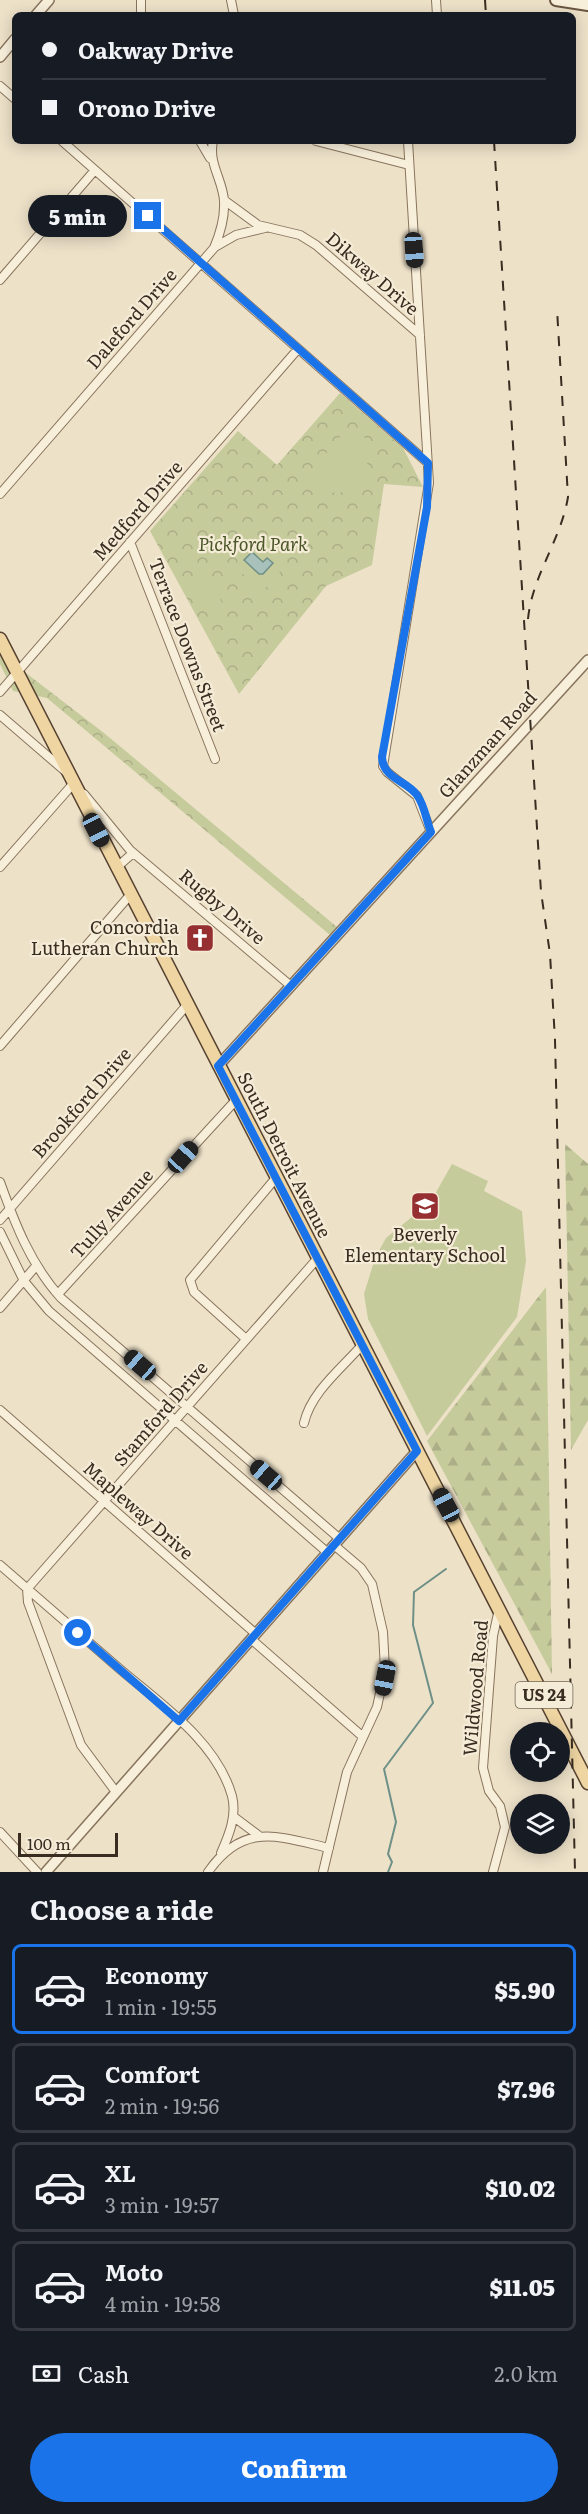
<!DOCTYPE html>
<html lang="en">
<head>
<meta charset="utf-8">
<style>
  :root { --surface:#171b24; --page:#242831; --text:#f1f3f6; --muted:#9ea1a6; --line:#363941; --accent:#1a73e8 }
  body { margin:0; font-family:Literata,serif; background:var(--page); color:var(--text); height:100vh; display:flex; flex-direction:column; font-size:22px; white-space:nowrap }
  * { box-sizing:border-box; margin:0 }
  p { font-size:20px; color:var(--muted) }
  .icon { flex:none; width:33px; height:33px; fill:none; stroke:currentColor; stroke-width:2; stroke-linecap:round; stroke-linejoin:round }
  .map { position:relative; height:1872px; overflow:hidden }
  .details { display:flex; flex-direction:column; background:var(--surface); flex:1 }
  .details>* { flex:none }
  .top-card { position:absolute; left:12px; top:12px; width:564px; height:132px; border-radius:9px; box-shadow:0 3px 15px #0003; display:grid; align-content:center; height:132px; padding:0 30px; background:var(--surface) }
  .tools { position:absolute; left:510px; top:1722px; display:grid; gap:12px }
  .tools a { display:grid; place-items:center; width:60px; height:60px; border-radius:50%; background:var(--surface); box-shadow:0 3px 15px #0003; font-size:30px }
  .scale { position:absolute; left:18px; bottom:15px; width:100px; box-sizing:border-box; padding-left:6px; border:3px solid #392c20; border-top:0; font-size:16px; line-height:21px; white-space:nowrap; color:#392c20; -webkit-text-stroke:4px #f5ecd7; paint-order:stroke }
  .end { position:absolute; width:27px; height:27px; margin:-14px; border:8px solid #1a73e8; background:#fff; box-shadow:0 0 0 3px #fff }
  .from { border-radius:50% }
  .bubble { position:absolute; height:42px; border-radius:21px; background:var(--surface); box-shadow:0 3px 15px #0003; font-size:20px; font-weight:800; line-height:42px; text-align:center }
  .car { position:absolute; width:18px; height:36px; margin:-18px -9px; border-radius:8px; box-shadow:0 0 4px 2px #0007; background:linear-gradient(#222 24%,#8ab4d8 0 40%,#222 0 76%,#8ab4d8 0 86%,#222 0) }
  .top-card b { display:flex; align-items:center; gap:21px; height:57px; font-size:22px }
  .top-card b+b { border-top:2px solid var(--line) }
  .top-card i { width:15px; height:15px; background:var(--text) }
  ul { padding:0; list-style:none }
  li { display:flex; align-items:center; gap:18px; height:90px; margin:0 12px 9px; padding:0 18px; border:3px solid var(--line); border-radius:9px }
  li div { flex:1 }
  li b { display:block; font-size:22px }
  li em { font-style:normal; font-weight:800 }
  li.on { border-color:var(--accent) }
  li>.icon { width:54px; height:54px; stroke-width:1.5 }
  h2 { padding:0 30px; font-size:27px; line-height:72px }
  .pay { display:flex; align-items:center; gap:15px; height:66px; padding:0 30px; font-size:22px }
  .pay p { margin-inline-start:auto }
  .button { display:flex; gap:12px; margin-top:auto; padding:12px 30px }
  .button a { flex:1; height:69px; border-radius:36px; background:var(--accent); color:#fff; font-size:24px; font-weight:800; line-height:69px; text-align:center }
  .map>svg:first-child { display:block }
  .forest { fill:url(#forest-firs) }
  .park { fill:url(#park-crowns) }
  .garden { fill:#c6cb9c }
  .water { fill:#a8c1ba; stroke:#6f9087; stroke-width:1.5 }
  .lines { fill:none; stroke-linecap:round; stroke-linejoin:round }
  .stream { stroke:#6f9087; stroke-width:2 }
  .minor-casing { stroke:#88745d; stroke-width:10 }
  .tertiary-casing { stroke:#88745d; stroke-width:12 }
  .secondary-casing { stroke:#6a5540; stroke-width:14 }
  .primary-casing { stroke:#574231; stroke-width:15 }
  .minor { stroke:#f8efdb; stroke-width:8 }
  .tertiary { stroke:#f8efdb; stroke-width:9 }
  .secondary { stroke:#f8efdb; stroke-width:10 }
  .primary { stroke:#eed5a2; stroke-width:12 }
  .rail { stroke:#392c20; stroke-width:2; stroke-dasharray:10 10; stroke-linecap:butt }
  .route { stroke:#1a73e8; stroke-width:8 }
  .labels { text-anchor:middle; stroke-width:4.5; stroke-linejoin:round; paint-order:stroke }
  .shield { fill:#f5ecd7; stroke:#716657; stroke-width:1.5 }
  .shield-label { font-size:16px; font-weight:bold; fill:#392c20 }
  .street-label { font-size:18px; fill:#392c20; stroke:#f5ecd7 }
  .park-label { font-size:18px; font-style:italic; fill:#4a5528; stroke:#f5ecd7 }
  .poi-label { font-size:18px; fill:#392c20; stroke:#f5ecd7; text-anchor:end }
</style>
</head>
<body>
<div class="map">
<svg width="588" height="1872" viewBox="0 0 588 1872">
  <defs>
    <pattern id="forest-firs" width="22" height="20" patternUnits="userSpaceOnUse" patternTransform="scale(1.5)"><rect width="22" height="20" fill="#c6cb9c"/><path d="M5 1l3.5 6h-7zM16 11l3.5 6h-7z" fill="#abae86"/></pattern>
    <pattern id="park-crowns" width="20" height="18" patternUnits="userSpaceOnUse" patternTransform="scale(1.5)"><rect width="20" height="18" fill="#c6cb9c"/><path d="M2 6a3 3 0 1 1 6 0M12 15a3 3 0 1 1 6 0" fill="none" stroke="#abae86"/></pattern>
  </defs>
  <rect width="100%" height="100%" fill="#ede1c8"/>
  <path class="forest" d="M 565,1144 L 588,1164 L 588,1420 L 571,1450 Z
    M 546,1287 L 552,1674 L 427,1441 Z"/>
  <path class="park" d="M 340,393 L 403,448 L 423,487 L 384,484 L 372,565 L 326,586 L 239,694 L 150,531 L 238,431 L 277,465 Z
    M 0,653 L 104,733 L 337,927 L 330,935 L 47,698 L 13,691 L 0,664 Z"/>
  <path class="garden" d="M 360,434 L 365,438 L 369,483 L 352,492 L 322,493 L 308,475 L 340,437 Z
    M 250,533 L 270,549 L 269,552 L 285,566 L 263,591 L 251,591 L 251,581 L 242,573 L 246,568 L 237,561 L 248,548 L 242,542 Z
    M 210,578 L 223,605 L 207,612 L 194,586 Z
    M 452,1164 L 488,1181 L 484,1191 L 522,1211 L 526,1261 L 517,1317 L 427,1436 L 368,1319 L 364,1294 L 375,1258 L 386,1238 L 418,1212 L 416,1203 L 435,1194 Z"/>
  <path class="water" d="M 252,552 L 263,562 L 267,558 L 273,563 L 263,574 L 259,574 L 244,560 Z"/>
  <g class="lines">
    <path class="stream" d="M 388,1872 L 392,1862 L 388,1854 L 396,1822 L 384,1769 L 433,1703 L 413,1625 L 414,1592 L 446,1569"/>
    <g class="minor-casing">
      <path id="minor" d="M 231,0 L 234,15
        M 436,0 L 437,15
        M 141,15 L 141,0
        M 0,86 L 15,99
        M 62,141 L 428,463
        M 200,141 L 210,158
        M 316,141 L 409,165
        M 408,141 L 429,483 L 383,766 L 387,772 L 417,796 L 431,832
        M 224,200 L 258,225 L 300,235 L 316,245 L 420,335
        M 215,247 L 236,235 L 265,228
        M 0,280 L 95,170
        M 0,494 L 214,248 C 220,234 225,217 224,201 C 223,180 208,164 213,141
        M 130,542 L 215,759
        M 0,692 L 298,349
        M 0,715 L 65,771
        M 84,794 L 130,850 L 291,986
        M 0,867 L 73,784
        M 116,868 L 133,853
        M 0,1046 L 130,895
        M 0,1182 C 15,1224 31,1265 61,1298 L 340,1539
        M 0,1220 L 187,1005
        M 0,1232 L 24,1281 L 49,1311 L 328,1553
        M 58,1294 L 236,1100
        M 0,1308 L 36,1266
        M 246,1339 L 194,1292 L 190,1280 L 275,1179
        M 0,1410 L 256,1634
        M 304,1423 C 311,1392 342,1368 362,1345
        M 0,1565 C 38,1598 76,1631 114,1664 C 156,1701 216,1739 232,1796 C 237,1816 229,1835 221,1853
        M 251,1639 L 362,1736
        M 116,1792 L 81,1745 L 28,1602 L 27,1589 L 317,1259
        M 234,1817 L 258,1835
        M 0,1832 L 37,1872
        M 208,1872 C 243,1822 277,1836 329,1848
        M 323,1872 L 347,1772 L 377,1707 L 385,1670 L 383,1632 L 372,1584 L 361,1568 L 334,1545
        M 493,1872 L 505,1827 L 500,1806 L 489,1791 L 483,1768 L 493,1636 L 499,1609"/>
    </g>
    <g class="tertiary-casing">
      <path id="tertiary" d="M 36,15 L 49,0
        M 0,57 L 15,39
        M 218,1066 L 588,660
        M 46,1872 L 417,1451"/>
    </g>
    <g class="secondary-casing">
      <path id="secondary" d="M 556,0 L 588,5"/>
    </g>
    <g class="primary-casing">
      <path id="primary" d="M 0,639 L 588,1783"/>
    </g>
    <use href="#minor" class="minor"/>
    <use href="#tertiary" class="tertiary"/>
    <use href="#secondary" class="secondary"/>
    <use href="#primary" class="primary"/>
    <path class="rail" d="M 485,0 L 486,15
      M 494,141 L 541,892 L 550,954 L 555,1040 L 575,1872
      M 528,619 C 532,576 561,540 568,497 L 557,309"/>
  </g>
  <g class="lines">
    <path class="route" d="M 78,1633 L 179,1721 L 417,1451 L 218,1066 L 431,832 C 426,820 425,806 417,795 C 406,780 383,779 382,757 L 427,507 L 428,463 L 148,216"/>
  </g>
  <defs>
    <g id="church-square" transform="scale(1.5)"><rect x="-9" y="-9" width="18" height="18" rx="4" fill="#952f31" stroke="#f5ecd7"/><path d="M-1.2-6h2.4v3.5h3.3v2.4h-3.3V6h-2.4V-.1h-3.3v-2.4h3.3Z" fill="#fff"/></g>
    <g id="school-square" transform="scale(1.5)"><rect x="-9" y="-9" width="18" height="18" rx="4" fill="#952f31" stroke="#f5ecd7"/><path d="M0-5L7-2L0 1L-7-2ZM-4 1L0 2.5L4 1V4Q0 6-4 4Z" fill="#fff"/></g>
  </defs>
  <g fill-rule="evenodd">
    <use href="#church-square" x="200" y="938"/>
    <use href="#school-square" x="425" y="1206"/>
  </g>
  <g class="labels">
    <rect class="shield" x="515.5" y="1682" width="57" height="26" rx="4.5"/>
    <g class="shield-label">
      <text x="544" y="1701">US 24</text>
    </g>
    <g class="street-label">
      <text transform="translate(372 274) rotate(41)" y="6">Dikway Drive</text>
      <text transform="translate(132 319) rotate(-49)" y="6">Daleford Drive</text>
      <text transform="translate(138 511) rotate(-49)" y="6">Medford Drive</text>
      <text transform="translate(187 645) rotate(69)" y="6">Terrace Downs Street</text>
      <text transform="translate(488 745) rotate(-48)" y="6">Glanzman Road</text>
      <text transform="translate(222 907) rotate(40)" y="6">Rugby Drive</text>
      <text transform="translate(82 1103) rotate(-49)" y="6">Brookford Drive</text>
      <text transform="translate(284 1155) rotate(63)" y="6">South Detroit Avenue</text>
      <text transform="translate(112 1214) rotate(-48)" y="6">Tully Avenue</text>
      <text transform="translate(161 1414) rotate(-49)" y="6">Stamford Drive</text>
      <text transform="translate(138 1511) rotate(41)" y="6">Mapleway Drive</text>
      <text transform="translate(476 1688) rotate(-85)" y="6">Wildwood Road</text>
    </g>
    <g class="park-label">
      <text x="253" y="551">Pickford Park</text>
    </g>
    <g class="poi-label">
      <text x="179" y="934">Concordia<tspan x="179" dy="21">Lutheran Church</tspan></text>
      <text x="425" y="1241" text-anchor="middle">Beverly<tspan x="425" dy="21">Elementary School</tspan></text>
    </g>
  </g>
</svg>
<div class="tools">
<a><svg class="icon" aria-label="locate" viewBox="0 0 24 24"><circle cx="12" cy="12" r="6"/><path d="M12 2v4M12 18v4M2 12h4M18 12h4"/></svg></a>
<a><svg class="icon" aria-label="layers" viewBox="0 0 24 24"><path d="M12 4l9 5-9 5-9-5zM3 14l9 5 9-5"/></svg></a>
</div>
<div class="scale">100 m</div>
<i class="end from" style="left:78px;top:1633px"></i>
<i class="end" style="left:148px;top:216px"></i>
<div class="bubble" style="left:28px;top:195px;width:99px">5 min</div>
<i class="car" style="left:414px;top:250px;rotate:176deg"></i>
<i class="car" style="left:96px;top:830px;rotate:153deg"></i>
<i class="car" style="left:183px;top:1157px;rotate:42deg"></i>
<i class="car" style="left:140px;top:1365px;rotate:311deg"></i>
<i class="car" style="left:266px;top:1475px;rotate:311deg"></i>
<i class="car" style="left:446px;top:1505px;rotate:332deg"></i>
<i class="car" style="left:385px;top:1678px;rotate:191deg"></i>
<div class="top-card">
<b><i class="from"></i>Oakway Drive</b>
<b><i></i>Orono Drive</b>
</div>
</div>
<section class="details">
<h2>Choose a ride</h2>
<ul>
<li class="on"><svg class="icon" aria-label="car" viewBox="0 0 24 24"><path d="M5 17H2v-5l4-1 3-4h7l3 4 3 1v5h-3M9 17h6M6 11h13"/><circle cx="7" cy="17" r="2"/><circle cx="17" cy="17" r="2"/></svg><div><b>Economy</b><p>1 min · 19:55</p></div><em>$5.90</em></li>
<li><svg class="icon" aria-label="car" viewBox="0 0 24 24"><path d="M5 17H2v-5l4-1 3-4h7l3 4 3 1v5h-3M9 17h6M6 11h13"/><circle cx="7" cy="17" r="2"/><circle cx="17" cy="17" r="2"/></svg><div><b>Comfort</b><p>2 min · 19:56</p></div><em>$7.96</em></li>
<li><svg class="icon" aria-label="car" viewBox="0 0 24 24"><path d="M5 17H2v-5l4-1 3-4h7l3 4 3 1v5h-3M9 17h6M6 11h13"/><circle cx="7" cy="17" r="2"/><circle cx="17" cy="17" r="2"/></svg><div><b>XL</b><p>3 min · 19:57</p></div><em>$10.02</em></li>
<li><svg class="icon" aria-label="car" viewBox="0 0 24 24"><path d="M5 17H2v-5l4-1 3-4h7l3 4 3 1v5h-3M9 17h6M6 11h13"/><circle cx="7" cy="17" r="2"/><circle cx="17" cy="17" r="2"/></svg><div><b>Moto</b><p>4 min · 19:58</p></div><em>$11.05</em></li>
</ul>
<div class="pay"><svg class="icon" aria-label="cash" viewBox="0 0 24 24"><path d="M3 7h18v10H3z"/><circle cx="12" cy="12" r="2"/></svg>Cash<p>2.0 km</p></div>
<div class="button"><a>Confirm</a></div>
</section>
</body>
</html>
